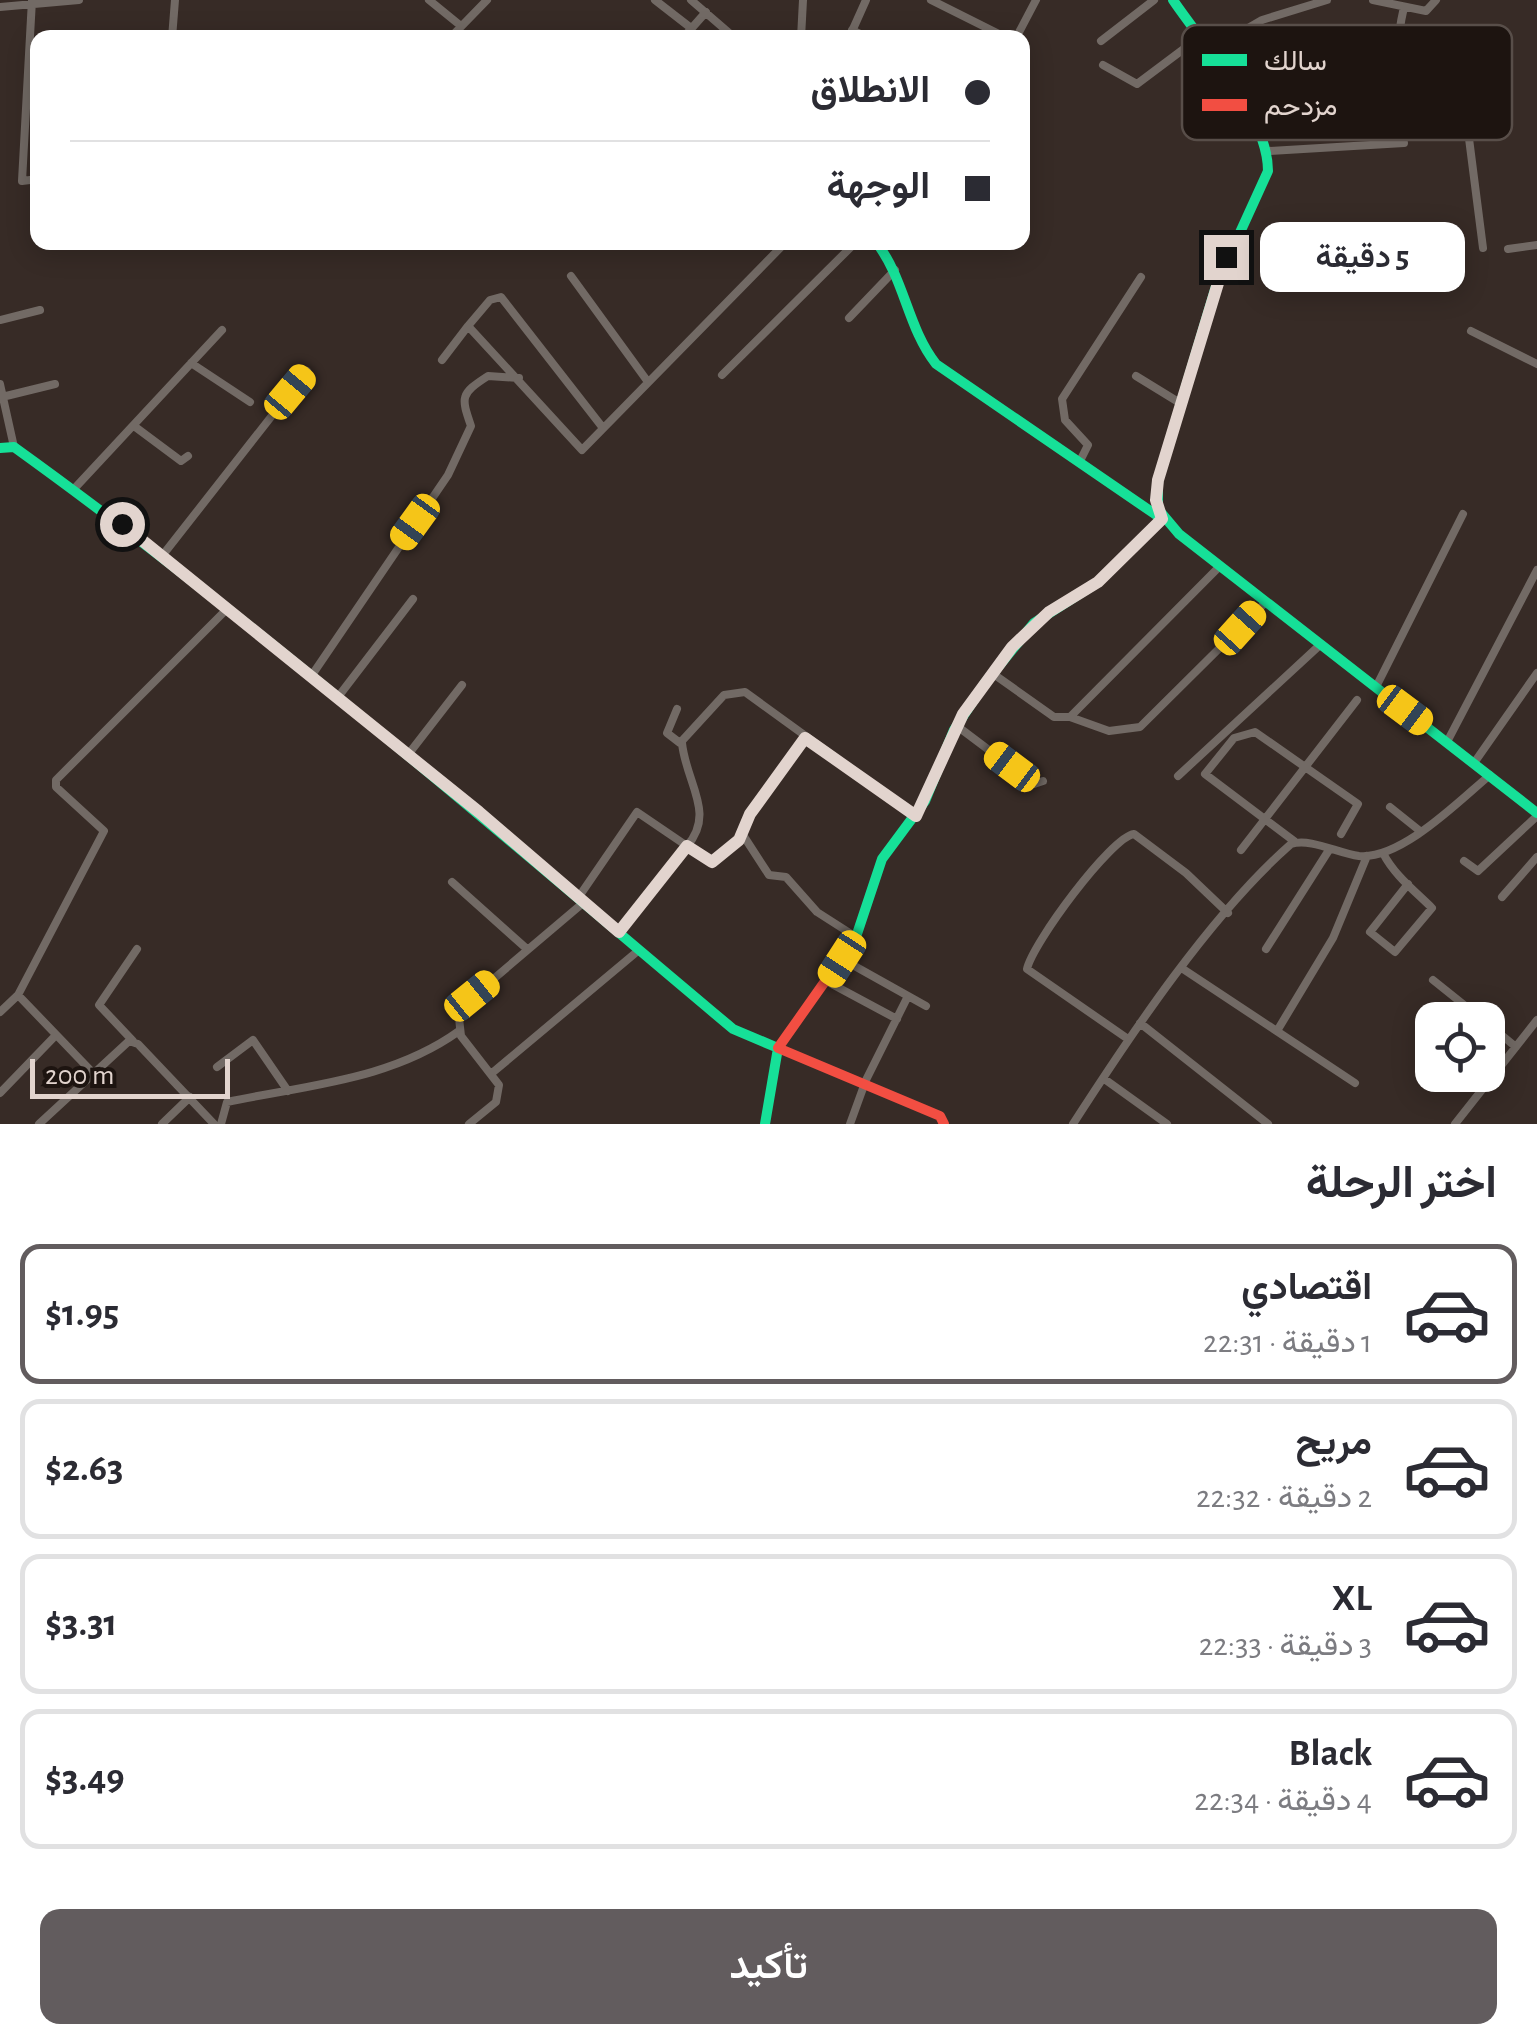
<!DOCTYPE html>
<html lang="ar">
<head>
<meta charset="utf-8">
<style>
  :root { --surface:#fff; --page:#f2f2f3; --text:#2b2b33; --muted:#7c7c81; --line:#e1e1e2; --accent:#625c5e }
  body { margin:0; font-family:"Alegreya Sans",Vazirmatn,sans-serif; background:var(--page); color:var(--text); direction:rtl; height:100vh; display:flex; flex-direction:column; font-size:38px; white-space:nowrap }
  * { box-sizing:border-box; margin:0 }
  p { font-size:32px; color:var(--muted) }
  .icon { flex:none; width:55px; height:55px; fill:none; stroke:currentColor; stroke-width:2; stroke-linecap:round; stroke-linejoin:round }
  .map { position:relative; height:1124px; overflow:hidden; direction:ltr }
  .sheet { display:flex; flex-direction:column; background:var(--surface); flex:1 }
  .sheet>* { flex:none }
  .guide { position:absolute; left:30px; top:30px; width:1000px; height:220px; border-radius:20px; box-shadow:0 5px 25px #0003; direction:rtl; display:grid; align-content:center; height:220px; padding:0 40px; background:var(--surface) }
  .controls { position:absolute; left:1415px; top:1002px; display:grid; gap:20px }
  .controls a { display:grid; place-items:center; width:90px; height:90px; border-radius:20px; background:var(--surface); box-shadow:0 5px 25px #0003; font-size:50px }
  .scale { position:absolute; left:30px; bottom:25px; width:200px; box-sizing:border-box; padding-left:10px; border:5px solid #e2d4ce; border-top:0; font-size:28px; line-height:35px; white-space:nowrap; color:#e2d4ce; -webkit-text-stroke:8px #1d1410; paint-order:stroke }
  .end { position:absolute; width:45px; height:45px; margin:-22px; border:12px solid #e2d4ce; background:#111; box-shadow:0 0 0 5px #111 }
  .from { border-radius:50% }
  .bubble { position:absolute; height:70px; border-radius:20px; background:var(--surface); box-shadow:0 5px 25px #0003; font-size:32px; font-weight:600; line-height:70px; text-align:center; direction:rtl }
  .car { position:absolute; width:30px; height:60px; margin:-30px -15px; border-radius:12px; box-shadow:0 0 8px 2px #0007; background:linear-gradient(#f5c518 24%,#345 0 40%,#f5c518 0 76%,#345 0 86%,#f5c518 0) }
  .guide b { display:flex; align-items:center; gap:35px; height:95px; font-size:38px }
  .guide b+b { border-top:2px solid var(--line) }
  .guide i { width:25px; height:25px; background:var(--text) }
  ul { padding:0; list-style:none }
  li { display:flex; align-items:center; gap:30px; height:140px; margin:0 20px 15px; padding:0 20px; border:5px solid var(--line); border-radius:20px }
  li div { flex:1 }
  li b { display:block; font-size:38px }
  li em { font-style:normal; font-weight:600 }
  li.current { border-color:var(--accent) }
  li>.icon { width:90px; height:90px; stroke-width:1.5 }
  h2 { padding:0 40px; font-size:45px; line-height:120px }
  .primary-button { display:flex; gap:20px; margin-top:auto; padding:20px 40px }
  .primary-button a { flex:1; height:115px; border-radius:20px; background:var(--accent); color:#fff; font-size:40px; font-weight:600; line-height:115px; text-align:center }
  .map>svg:first-child { display:block }
  .lines { fill:none; stroke-linecap:round; stroke-linejoin:round }
  .street { stroke:#726a65; stroke-width:8 }
  .fast { stroke:#16e098; stroke-width:10 }
  .jam { stroke:#f24e42; stroke-width:10 }
  .route { stroke:#e2d4ce; stroke-width:12 }
  .key { fill:#1d1410; stroke:#584e49; stroke-width:2.5 }
  .key-label { font-size:28px; fill:#e2d4ce }
</style>
</head>
<body>
<div class="map">
<svg width="1537" height="1124" viewBox="0 0 1537 1124">
  <rect width="100%" height="100%" fill="#372b26"/>
  <g class="lines">
    <path class="street" d="M 32,0 L 22,181 L 38,179
      M 429,0 L 461,26
      M 655,0 L 691,28
      M 691,0 L 735,38
      M 931,0 L 1007,38
      M 1373,0 L 1426,11 L 1436,0
      M 0,7 L 79,0
      M 1404,7 C 1395,46 1390,91 1436,109 C 1446,113 1457,110 1466,115 L 1483,248
      M 852,30 L 869,38
      M 172,38 L 175,0
      M 450,38 L 487,0
      M 683,38 L 706,12
      M 801,38 L 803,0
      M 849,38 L 866,0
      M 1016,38 L 1036,0
      M 1101,41 L 1154,0
      M 1207,52 L 1262,20 L 1327,0
      M 1103,65 L 1137,84 L 1197,39
      M 1268,151 L 1404,143
      M 1508,249 L 1537,245
      M 571,276 L 648,382
      M 849,318 L 895,270
      M 0,320 L 40,310
      M 468,326 L 490,300 L 501,297 L 603,428
      M 1471,331 L 1537,364
      M 442,360 L 468,326 L 582,450 L 786,242
      M 191,363 L 250,402
      M 722,375 L 856,242
      M 1136,376 L 1180,403
      M 0,384 L 14,447
      M 2,397 L 55,384
      M 134,426 L 181,461 L 188,456
      M 1080,461 L 1088,445 L 1065,420 L 1062,399 L 1141,277
      M 73,490 L 222,330
      M 162,556 L 307,371
      M 992,673 L 1054,717 L 1070,717 L 1220,566
      M 312,675 L 448,475 L 471,426 C 461,397 460,394 488,376 L 519,378
      M 1376,687 L 1463,514
      M 338,697 L 413,599
      M 677,709 L 667,733 L 680,743 L 724,695 L 745,692 L 916,816
      M 1070,717 L 1109,731 L 1140,727 L 1266,602
      M 957,726 L 1034,784 L 1043,781
      M 1447,742 L 1537,570
      M 407,756 L 462,685
      M 1474,763 L 1537,673
      M 1178,776 L 1321,644
      M 1390,807 L 1420,831
      M 743,835 L 750,815 L 805,738
      M 1294,841 L 1205,774 L 1234,738 L 1255,732 L 1358,804 L 1341,834
      M 1241,850 L 1357,700
      M 1383,853 C 1394,875 1415,891 1432,908 L 1395,952 L 1370,932 L 1408,884
      M 1464,861 L 1478,871 L 1537,816
      M 452,882 L 527,949
      M 1502,897 L 1537,857
      M 578,898 L 637,812 L 687,846 C 716,813 686,783 682,743
      M 619,932 L 687,846 L 711,862 L 743,835 L 769,875 L 786,877 L 817,912 L 856,937
      M 1266,949 L 1329,850
      M 842,959 L 926,1006
      M 1183,969 L 1355,1083
      M 1433,980 L 1483,1020
      M 828,982 L 897,1019
      M 18,995 L 93,1073
      M 0,1012 L 18,995 L 104,831 L 56,787 L 56,780 L 228,608
      M 1140,1023 L 1268,1124
      M 1488,1024 L 1516,1047
      M 1277,1031 L 1333,938 L 1367,856
      M 1128,1039 L 1027,969 C 1032,944 1111,837 1134,834 L 1186,873 L 1228,913
      M 133,1041 L 99,1005 L 137,949
      M 217,1067 L 253,1040 L 288,1091
      M 492,1073 L 639,950
      M 1103,1078 L 1167,1124
      M 0,1093 L 56,1035
      M 39,1124 L 129,1041 L 138,1044 L 214,1124
      M 162,1124 L 190,1097
      M 221,1124 L 227,1102 C 307,1085 391,1080 459,1031
      M 469,1124 L 496,1102 L 499,1085 L 461,1036 L 458,1009 L 583,903
      M 850,1124 L 866,1080 L 908,996
      M 1073,1124 C 1131,1034 1211,914 1291,844 C 1311,838 1337,853 1359,856 C 1401,860 1459,801 1490,775
      M 1455,1124 L 1537,1020"/>
    <path class="fast" d="M 1173,0 C 1204,46 1268,116 1268,171 L 1217,283 L 1158,480 L 1158,509 L 1179,534 L 1537,813
      M 0,448 L 14,447 C 264,627 497,831 733,1029 L 778,1048 L 765,1124
      M 845,953 L 856,937 L 882,859 L 925,801 L 954,730 L 985,683 L 1034,623 L 1098,582 L 1162,519 L 936,364 C 907,327 905,279 876,242"/>
    <path class="jam" d="M 845,953 L 778,1048 L 940,1116 L 944,1124"/>
  </g>
  <g class="lines">
    <path class="route" d="M 122,524 L 479,812 L 619,932 L 687,846 L 712,862 L 739,840 L 750,814 L 805,738 L 916,816 L 963,714 L 1012,647 L 1049,612 L 1098,582 L 1162,519 L 1156,500 L 1158,480 L 1226,257"/>
  </g>
  <rect x="1182" y="25" width="330" height="115" rx="15" class="key"/>
  <rect x="1202" y="54" width="45" height="12" fill="#16e098"/>
  <rect x="1202" y="99" width="45" height="12" fill="#f24e42"/>
  <g class="key-label">
    <text x="1264" y="70">سالك</text>
    <text x="1264" y="115">مزدحم</text>
  </g>
</svg>
<div class="controls">
<a><svg class="icon" aria-label="locate" viewBox="0 0 24 24"><circle cx="12" cy="12" r="6"/><path d="M12 2v4M12 18v4M2 12h4M18 12h4"/></svg></a>
</div>
<div class="scale">200 m</div>
<i class="end from" style="left:122px;top:524px"></i>
<i class="end" style="left:1226px;top:257px"></i>
<div class="bubble" style="left:1260px;top:222px;width:205px">5 دقيقة</div>
<i class="car" style="left:290px;top:392px;rotate:40deg"></i>
<i class="car" style="left:415px;top:522px;rotate:216deg"></i>
<i class="car" style="left:1240px;top:628px;rotate:42deg"></i>
<i class="car" style="left:1405px;top:710px;rotate:127deg"></i>
<i class="car" style="left:1012px;top:767px;rotate:307deg"></i>
<i class="car" style="left:842px;top:959px;rotate:213deg"></i>
<i class="car" style="left:472px;top:996px;rotate:51deg"></i>
<div class="guide">
<b><i class="from"></i>الانطلاق</b>
<b><i></i>الوجهة</b>
</div>
</div>
<section class="sheet">
<h2>اختر الرحلة</h2>
<ul>
<li class="current"><svg class="icon" aria-label="car" viewBox="0 0 24 24"><path d="M5 17H2v-5l4-1 3-4h7l3 4 3 1v5h-3M9 17h6M6 11h13"/><circle cx="7" cy="17" r="2"/><circle cx="17" cy="17" r="2"/></svg><div><b>اقتصادي</b><p>1 دقيقة · 22:31</p></div><em>$1.95</em></li>
<li><svg class="icon" aria-label="car" viewBox="0 0 24 24"><path d="M5 17H2v-5l4-1 3-4h7l3 4 3 1v5h-3M9 17h6M6 11h13"/><circle cx="7" cy="17" r="2"/><circle cx="17" cy="17" r="2"/></svg><div><b>مريح</b><p>2 دقيقة · 22:32</p></div><em>$2.63</em></li>
<li><svg class="icon" aria-label="car" viewBox="0 0 24 24"><path d="M5 17H2v-5l4-1 3-4h7l3 4 3 1v5h-3M9 17h6M6 11h13"/><circle cx="7" cy="17" r="2"/><circle cx="17" cy="17" r="2"/></svg><div><b>XL</b><p>3 دقيقة · 22:33</p></div><em>$3.31</em></li>
<li><svg class="icon" aria-label="car" viewBox="0 0 24 24"><path d="M5 17H2v-5l4-1 3-4h7l3 4 3 1v5h-3M9 17h6M6 11h13"/><circle cx="7" cy="17" r="2"/><circle cx="17" cy="17" r="2"/></svg><div><b>Black</b><p>4 دقيقة · 22:34</p></div><em>$3.49</em></li>
</ul>
<div class="primary-button"><a>تأكيد</a></div>
</section>
</body>
</html>
